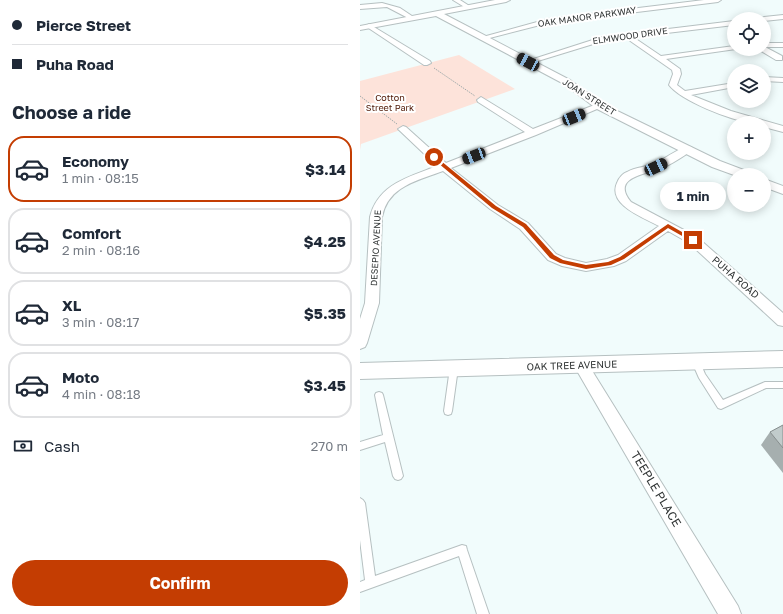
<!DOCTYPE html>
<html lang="en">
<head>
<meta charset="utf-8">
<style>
  :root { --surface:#fff; --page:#f2f2f3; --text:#1f2937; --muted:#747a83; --line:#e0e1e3; --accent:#c43d02 }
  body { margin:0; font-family:"Golos Text",sans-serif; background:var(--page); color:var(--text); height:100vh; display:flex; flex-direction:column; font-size:15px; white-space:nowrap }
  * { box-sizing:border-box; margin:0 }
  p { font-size:13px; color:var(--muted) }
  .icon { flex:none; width:22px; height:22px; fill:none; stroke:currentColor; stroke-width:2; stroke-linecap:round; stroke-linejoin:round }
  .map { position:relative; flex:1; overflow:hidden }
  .details { display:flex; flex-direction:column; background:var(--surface); width:360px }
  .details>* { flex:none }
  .banner { display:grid; align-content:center; height:88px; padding:0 12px; background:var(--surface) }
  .buttons { position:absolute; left:367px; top:12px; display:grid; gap:8px }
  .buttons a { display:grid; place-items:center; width:44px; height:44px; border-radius:50%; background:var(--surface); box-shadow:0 2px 10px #0003; font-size:20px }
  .end { position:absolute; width:18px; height:18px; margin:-9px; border:5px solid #c43d02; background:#fff; box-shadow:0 0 0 2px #fff }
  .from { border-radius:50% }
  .bubble { position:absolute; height:28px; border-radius:14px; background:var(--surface); box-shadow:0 2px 10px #0003; font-size:13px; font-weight:700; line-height:28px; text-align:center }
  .car { position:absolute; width:12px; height:24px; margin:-12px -6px; border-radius:5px; box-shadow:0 0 3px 1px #0007; background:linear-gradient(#222 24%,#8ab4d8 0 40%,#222 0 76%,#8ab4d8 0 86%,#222 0) }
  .banner b { display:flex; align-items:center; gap:14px; height:38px; font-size:15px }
  .banner b+b { border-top:1px solid var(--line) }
  .banner i { width:10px; height:10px; background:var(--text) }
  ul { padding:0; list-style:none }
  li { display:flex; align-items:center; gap:12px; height:66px; margin:0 8px 6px; padding:0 4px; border:2px solid var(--line); border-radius:16px }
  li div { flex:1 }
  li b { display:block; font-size:15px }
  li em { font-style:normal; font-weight:700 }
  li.selected { border-color:var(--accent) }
  li>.icon { width:36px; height:36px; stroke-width:1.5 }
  h2 { padding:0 12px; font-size:18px; line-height:48px }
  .pay { display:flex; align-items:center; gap:10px; height:44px; padding:0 12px; font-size:15px }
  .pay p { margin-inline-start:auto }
  .cta { display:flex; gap:8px; margin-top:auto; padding:8px 12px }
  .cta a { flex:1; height:46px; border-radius:24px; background:var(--accent); color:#fff; font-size:16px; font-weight:700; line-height:46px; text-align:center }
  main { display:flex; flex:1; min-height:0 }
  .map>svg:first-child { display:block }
  .green { fill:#fde3da }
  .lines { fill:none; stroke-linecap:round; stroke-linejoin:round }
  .service-casing { stroke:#b6c0c1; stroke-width:2 }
  .minor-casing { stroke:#b6c0c1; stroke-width:2 }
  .tertiary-casing { stroke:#b6c0c1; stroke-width:2 }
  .path { stroke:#a3abab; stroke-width:1; stroke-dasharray:1.5 1; stroke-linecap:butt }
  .service { fill:#fff; fill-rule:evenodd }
  .minor { fill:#fff; fill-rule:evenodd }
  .tertiary { fill:#fff; fill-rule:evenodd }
  .wall { fill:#a6afaf }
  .building { fill:#c1cbcb; stroke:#878e8e }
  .route { fill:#c43d02 }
  .labels { text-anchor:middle; stroke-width:4; stroke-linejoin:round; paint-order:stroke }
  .far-street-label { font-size:9px; fill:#313535; stroke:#fff }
  .far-park-label { font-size:9px; fill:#4f1805; stroke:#fff }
  .street-label { font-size:10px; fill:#313535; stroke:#fff }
  .near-street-label { font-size:12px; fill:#313535; stroke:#fff }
</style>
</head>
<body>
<main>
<section class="details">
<div class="banner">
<b><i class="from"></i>Pierce Street</b>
<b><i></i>Puha Road</b>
</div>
<h2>Choose a ride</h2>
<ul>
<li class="selected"><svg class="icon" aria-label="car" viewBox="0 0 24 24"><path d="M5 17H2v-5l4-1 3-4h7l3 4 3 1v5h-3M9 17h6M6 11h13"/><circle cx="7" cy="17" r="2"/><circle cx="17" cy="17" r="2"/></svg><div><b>Economy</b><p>1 min · 08:15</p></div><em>$3.14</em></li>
<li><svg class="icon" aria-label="car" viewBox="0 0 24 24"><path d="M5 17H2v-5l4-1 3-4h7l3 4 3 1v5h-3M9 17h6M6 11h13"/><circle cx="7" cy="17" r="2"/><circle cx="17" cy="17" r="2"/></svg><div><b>Comfort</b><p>2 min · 08:16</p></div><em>$4.25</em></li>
<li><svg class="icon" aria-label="car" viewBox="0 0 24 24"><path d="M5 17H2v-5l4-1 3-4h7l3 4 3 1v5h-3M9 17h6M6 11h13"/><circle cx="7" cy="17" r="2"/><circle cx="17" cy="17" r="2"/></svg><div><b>XL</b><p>3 min · 08:17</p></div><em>$5.35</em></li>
<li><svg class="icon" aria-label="car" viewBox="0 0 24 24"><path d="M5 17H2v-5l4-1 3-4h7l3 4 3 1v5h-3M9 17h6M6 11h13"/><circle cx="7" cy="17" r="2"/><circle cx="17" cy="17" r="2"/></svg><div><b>Moto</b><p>4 min · 08:18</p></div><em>$3.45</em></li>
</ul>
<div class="pay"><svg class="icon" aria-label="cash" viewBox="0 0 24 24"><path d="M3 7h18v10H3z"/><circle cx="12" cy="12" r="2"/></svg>Cash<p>270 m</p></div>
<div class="cta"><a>Confirm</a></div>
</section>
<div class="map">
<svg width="423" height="614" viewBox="0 0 423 614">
  <rect width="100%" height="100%" fill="#f1fcfc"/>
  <path class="green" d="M 99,55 L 155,89 L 1,144 L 0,150 L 0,81 Z"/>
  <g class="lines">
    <g class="service-casing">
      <path id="service" d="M 336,359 L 339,360 L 345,374 L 363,400 L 405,382 L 423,382 L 423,388 L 406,388 L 361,409 L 358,408 L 339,378 L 332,362 L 333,360 Z
        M 94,365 L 97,366 L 98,368 L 92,411 L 91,414 L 88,415 L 85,414 L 84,411 L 90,368 L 91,366 Z
        M 19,392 L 22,393 L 23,395 L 43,476 L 41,479 L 38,480 L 35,479 L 33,476 L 25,442 L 0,450 L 0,442 L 23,435 L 15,395 L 16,393 Z
        M 0,498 L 3,500 L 5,503 L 15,576 L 102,545 L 106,546 L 107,550 L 129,614 L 117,614 L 99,556 L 0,592 L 0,582 L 5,580 L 0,540 Z"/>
    </g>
    <g class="minor-casing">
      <path id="minor" d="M 93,0 L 100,0 L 111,7 L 106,8 Z
        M 344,0 L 361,0 L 358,2 L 188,23 L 122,40 L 119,38 L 188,19 Z
        M 22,3 L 40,8 L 55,18 L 50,19 L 27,7 L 0,9 L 0,5 Z
        M 423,15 L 423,19 L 404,21 L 404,19 L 401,19 L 404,17 Z
        M 374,21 L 374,25 L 273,37 L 301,56 L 374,46 L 374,49 L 376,49 L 306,59 L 320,69 L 321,74 L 317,85 L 325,91 L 374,83 L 374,87 L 331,95 L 371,111 L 423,126 L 423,132 L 404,127 L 404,123 C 400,123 395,124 391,123 C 371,120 321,101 309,85 L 313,74 L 312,70 L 266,38 L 243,41 L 168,64 L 164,62 L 242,37 Z
        M 9,24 L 70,61 L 71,63 L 67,65 L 64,65 L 7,27 L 6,26 Z
        M 404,43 L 423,43 L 423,47 L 405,47 L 422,56 L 422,60 L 416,60 L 401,51 L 400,49 L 404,49 Z
        M 404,77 L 423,78 L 423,82 L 404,81 Z
        M 121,97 L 173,129 L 237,104 L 240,103 L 244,106 L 176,135 L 91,168 L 138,205 L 168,223 L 196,254 L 205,258 L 226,263 L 247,259 L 258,255 L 299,226 C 285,218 247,205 257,183 C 259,178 262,174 267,172 C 276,167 287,167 296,163 C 305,159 322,145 331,147 L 333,149 L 331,151 C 322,157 312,164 302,168 C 287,174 250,177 271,202 L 337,237 L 423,313 L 423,326 L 418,325 L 329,243 L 308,231 L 266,261 L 254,266 L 226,271 L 202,266 L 188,260 L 160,229 L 130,209 L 83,171 C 57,181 28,186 22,217 L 19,303 L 7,343 L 5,347 L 0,349 L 0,319 L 5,303 L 10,217 C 18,184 49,177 77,166 L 38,129 L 43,126 L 46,127 L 86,163 L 165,132 L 118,102 L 117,100 Z
        M 221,359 L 226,361 L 378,606 L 381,614 L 358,614 L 216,369 L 213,365 L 216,361 Z"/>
    </g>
    <g class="tertiary-casing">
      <path id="tertiary" d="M 135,0 L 150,0 L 146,2 L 84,14 L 210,80 L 245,105 L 360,161 L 389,172 L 391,175 L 374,175 L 352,167 L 237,109 L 204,84 L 76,16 L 0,30 L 0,26 Z
        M 404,179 L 423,186 L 423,194 L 404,187 Z
        M 423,351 L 423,367 L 0,379 L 0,363 Z"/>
    </g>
    <path class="path" d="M 74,68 L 115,96
      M 0,96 L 37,124"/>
    <use href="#service" class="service"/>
    <use href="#minor" class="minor"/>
    <use href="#tertiary" class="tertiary"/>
  </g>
  <path class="wall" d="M 423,425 L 423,473 L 401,445 L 410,432 Z"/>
  <path class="building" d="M 423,425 L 423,448 L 410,432 Z"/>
  <path class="route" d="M 72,156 L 75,156 L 136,206 L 166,224 L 194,255 L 203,260 L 226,265 L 248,262 L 260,257 L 308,224 L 336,240 L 331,241 L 308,228 L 264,259 L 251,265 L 226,269 L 200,263 L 190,258 L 163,227 L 132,208 L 72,158 Z"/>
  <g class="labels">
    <g class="far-street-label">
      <text transform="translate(227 17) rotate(-8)" y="3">OAK MANOR PARKWAY</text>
      <text transform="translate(270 36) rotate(-8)" y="3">ELMWOOD DRIVE</text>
      <text transform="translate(229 97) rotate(32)" y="3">JOAN STREET</text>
      <text transform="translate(16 248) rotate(-87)" y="3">DESEPIO AVENUE</text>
    </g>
    <g class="far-park-label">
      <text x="30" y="101">Cotton<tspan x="30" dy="10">Street Park</tspan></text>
    </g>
    <g class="street-label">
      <text transform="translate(376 277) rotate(41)" y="4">PUHA ROAD</text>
      <text transform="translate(212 365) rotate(-2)" y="4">OAK TREE AVENUE</text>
    </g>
    <g class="near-street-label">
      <text transform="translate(296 489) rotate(59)" y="4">TEEPLE PLACE</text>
    </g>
  </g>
</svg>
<div class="buttons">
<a><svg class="icon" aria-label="locate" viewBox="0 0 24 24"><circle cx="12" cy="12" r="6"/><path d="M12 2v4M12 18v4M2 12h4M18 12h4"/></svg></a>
<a><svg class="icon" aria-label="layers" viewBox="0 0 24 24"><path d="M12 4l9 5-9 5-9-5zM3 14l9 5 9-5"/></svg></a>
<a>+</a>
<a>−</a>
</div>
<i class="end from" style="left:74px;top:157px"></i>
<i class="end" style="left:333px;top:240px"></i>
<div class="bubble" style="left:300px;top:182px;width:66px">1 min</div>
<i class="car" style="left:168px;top:62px;rotate:298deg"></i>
<i class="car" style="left:214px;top:117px;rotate:68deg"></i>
<i class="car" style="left:114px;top:156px;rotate:249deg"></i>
<i class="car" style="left:296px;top:167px;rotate:65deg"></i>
</div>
</main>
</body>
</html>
